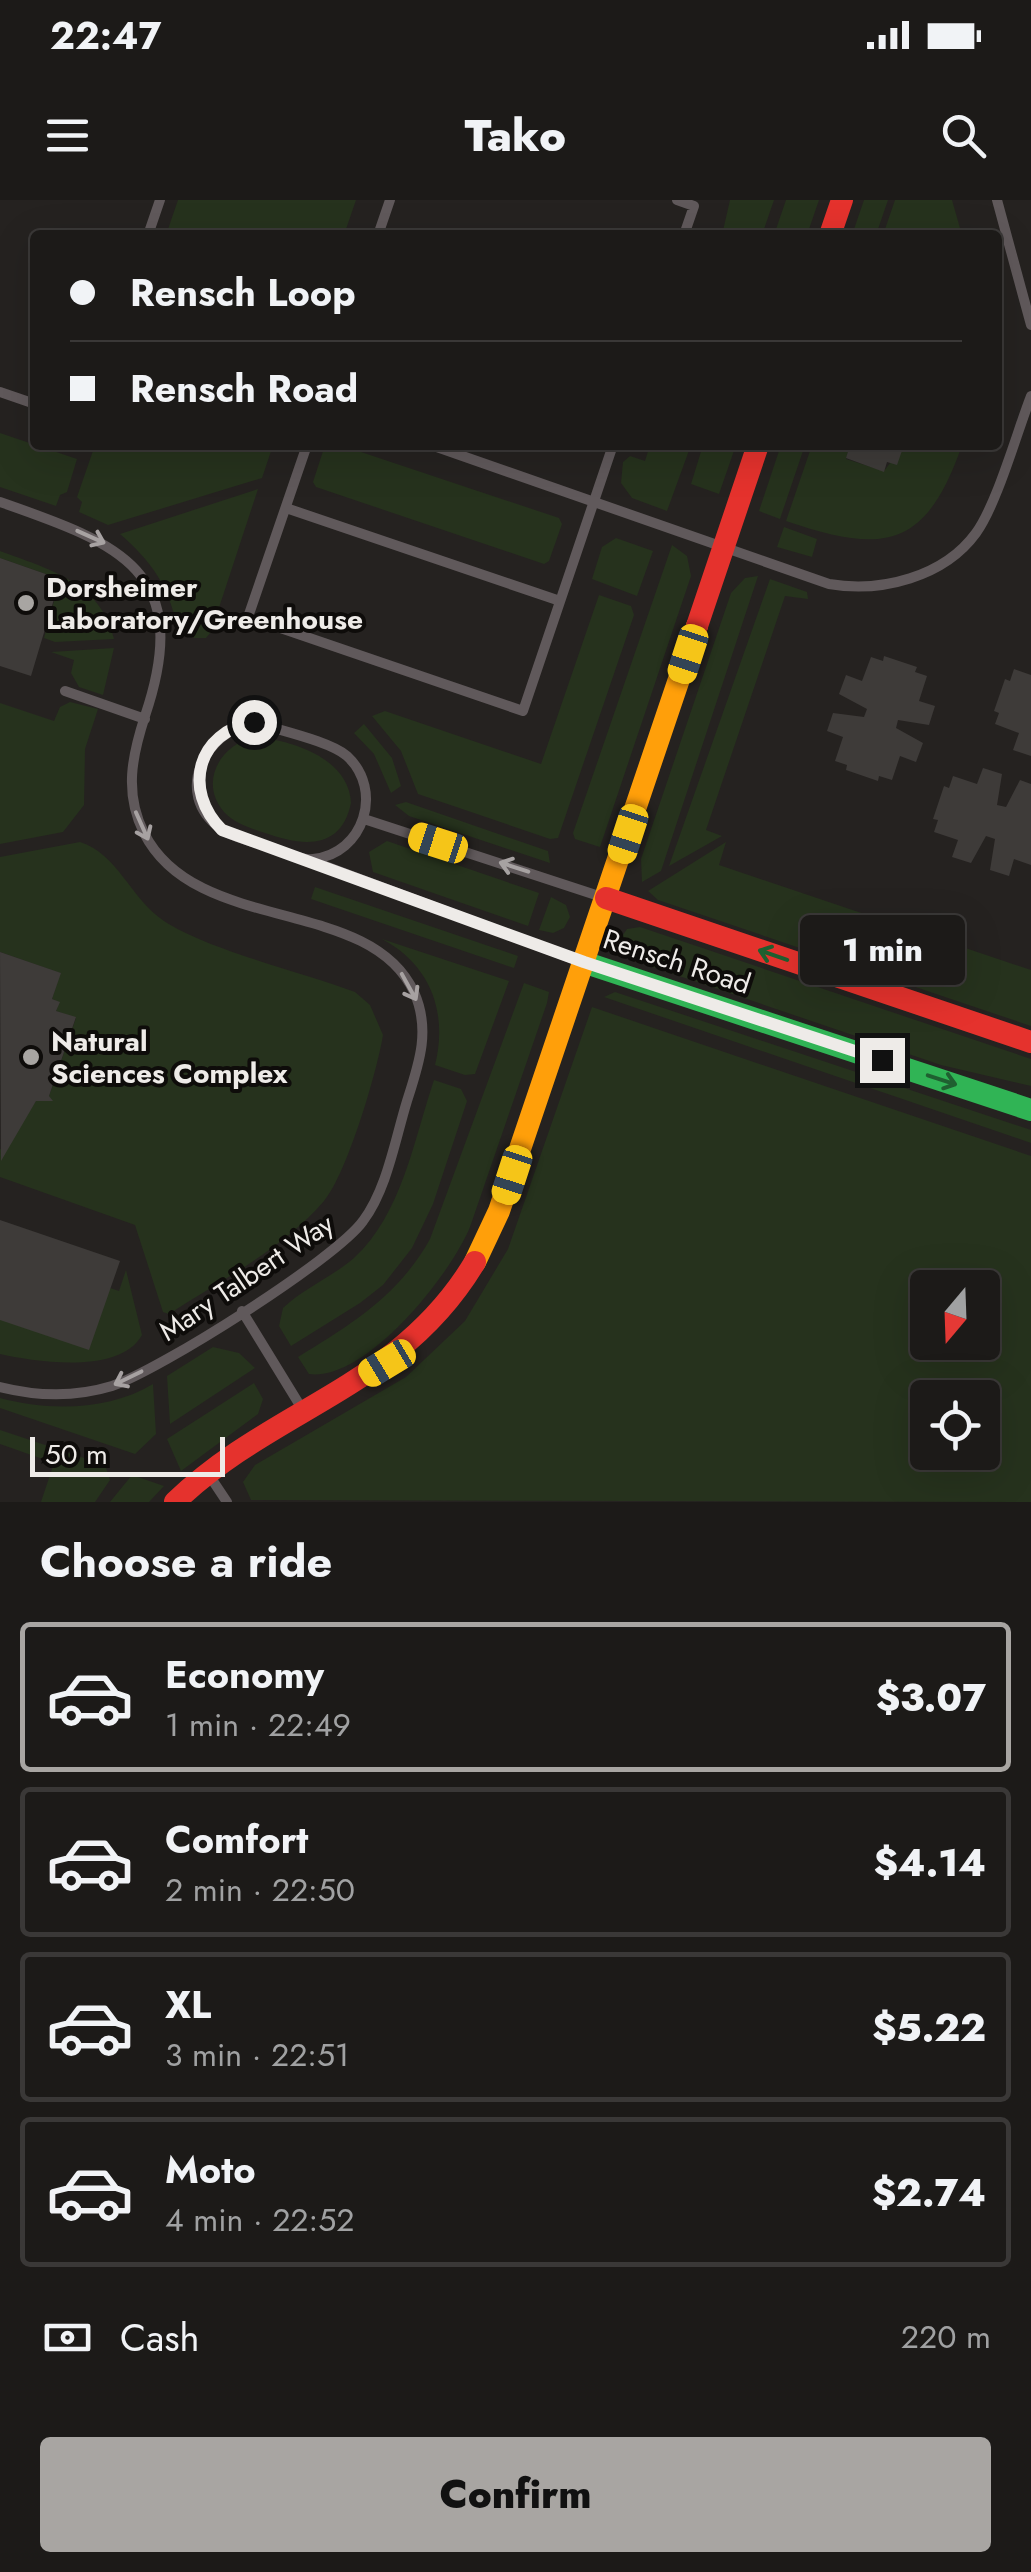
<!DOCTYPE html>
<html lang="en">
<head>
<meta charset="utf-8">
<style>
  :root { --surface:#1c1a18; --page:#292725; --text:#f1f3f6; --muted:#a0a1a2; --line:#3a3837; --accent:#a8a5a2 }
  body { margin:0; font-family:Jost,sans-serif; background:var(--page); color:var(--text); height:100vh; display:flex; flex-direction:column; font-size:38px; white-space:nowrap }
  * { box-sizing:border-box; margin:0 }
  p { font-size:32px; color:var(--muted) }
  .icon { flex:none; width:55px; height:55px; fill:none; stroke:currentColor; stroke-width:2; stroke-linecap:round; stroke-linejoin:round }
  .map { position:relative; height:1302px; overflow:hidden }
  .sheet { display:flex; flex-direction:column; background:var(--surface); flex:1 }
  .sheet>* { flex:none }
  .top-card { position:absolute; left:30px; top:30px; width:972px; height:220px; border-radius:10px; box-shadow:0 10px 40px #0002,0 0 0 2px var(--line); display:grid; align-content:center; height:220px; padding:0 40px; background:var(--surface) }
  .needle { width:65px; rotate:199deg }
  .buttons { position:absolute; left:910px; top:1070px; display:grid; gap:20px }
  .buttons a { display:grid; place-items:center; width:90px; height:90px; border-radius:10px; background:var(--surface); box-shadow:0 10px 40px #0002,0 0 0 2px var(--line); font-size:50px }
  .scale { position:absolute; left:30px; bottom:25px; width:195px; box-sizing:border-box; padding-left:10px; border:5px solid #eeebe8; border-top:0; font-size:28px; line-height:35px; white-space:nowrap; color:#eeebe8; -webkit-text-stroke:8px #0e0c0a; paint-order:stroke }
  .end { position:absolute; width:45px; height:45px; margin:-22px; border:12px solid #eeebe8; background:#111; box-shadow:0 0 0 5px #111 }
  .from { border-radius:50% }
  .bubble { position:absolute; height:70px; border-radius:10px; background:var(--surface); box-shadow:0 10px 40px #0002,0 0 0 2px var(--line); font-size:32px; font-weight:800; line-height:70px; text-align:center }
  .car { position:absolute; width:30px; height:60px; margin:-30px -15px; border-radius:12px; box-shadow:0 0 8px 2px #0007; background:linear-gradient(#f5c518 24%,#345 0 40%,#f5c518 0 76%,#345 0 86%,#f5c518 0) }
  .top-card b { display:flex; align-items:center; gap:35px; height:95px; font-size:38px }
  .top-card b+b { border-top:2px solid var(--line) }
  .top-card i { width:25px; height:25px; background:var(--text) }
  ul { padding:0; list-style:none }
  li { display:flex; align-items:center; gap:30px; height:150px; margin:0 20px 15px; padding:0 20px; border:5px solid var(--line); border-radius:10px }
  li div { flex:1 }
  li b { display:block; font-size:38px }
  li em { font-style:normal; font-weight:800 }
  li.active { border-color:var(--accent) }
  li>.icon { width:90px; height:90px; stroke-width:1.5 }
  h2 { padding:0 40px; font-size:45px; line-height:120px }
  .pay { display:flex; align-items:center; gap:25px; height:110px; padding:0 40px; font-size:38px }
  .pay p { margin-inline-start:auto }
  .cta { display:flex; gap:20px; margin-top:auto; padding:20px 40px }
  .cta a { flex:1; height:115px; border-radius:10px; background:var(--accent); color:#111; font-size:40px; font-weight:800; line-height:115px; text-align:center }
  .status { display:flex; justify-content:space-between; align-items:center; height:70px; padding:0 50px; background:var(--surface); direction:ltr }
  .status svg { height:28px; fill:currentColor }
  header { display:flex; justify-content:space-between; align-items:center; height:130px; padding:0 40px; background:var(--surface); font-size:45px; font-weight:800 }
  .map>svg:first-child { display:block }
  .green { fill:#26321d; fill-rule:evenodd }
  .building { fill:#3e3b39 }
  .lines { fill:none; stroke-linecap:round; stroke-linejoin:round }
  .lane { stroke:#60595b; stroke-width:10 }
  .fast { stroke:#30b455; stroke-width:22 }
  .slow { stroke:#ff9f0a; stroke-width:22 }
  .jam { stroke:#e5322d; stroke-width:22 }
  .oneway { stroke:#a7a2a2 }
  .oneway2 { stroke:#1f6030 }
  .route { stroke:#eeebe8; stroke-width:12 }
  .poi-dot { fill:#a8a5a2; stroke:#0e0c0a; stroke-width:4 }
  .labels { text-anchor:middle; stroke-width:8; stroke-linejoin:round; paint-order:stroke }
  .poi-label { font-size:28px; font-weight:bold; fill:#eeebe8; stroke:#0e0c0a; text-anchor:start }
  .street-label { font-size:28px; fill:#eeebe8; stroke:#0e0c0a }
</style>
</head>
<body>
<div class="status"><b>22:47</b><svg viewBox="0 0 49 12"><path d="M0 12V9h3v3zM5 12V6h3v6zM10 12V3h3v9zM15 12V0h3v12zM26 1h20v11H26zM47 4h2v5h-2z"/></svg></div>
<header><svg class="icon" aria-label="menu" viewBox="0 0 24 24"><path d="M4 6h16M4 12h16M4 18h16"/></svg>Tako<svg class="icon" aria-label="search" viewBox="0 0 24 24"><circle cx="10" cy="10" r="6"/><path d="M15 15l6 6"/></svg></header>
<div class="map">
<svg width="1031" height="1302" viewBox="0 0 1031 1302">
  <rect width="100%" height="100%" fill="#252220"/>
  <path class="green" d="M 178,0 L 356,0 L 344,35 L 166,35 Z
    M 730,0 L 774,0 L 762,35 L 722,35 Z
    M 786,0 L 819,0 L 807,35 L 774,35 Z
    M 864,0 L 888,0 L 876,35 L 852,35 Z
    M 895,0 L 952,0 L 962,35 L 883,35 Z
    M 0,233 L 77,259 L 67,292 L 60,295 L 56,306 L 0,287 Z
    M 95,245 L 273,245 L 262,278 L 108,325 L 79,312 L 82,302 L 77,297 Z
    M 325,245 L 340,245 L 559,318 L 562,324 L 549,361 L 544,364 L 316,287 L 313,282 Z
    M 650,245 L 691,245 L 667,311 L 632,298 L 621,283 L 623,262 L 630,256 L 645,261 Z
    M 703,245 L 736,245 L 719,294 L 691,284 Z
    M 781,245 L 805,245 L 780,319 L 759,311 Z
    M 812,245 L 850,245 L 846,259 L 884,271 L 904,245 L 962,245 C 926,350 883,354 786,321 Z
    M 258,289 L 211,432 L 206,438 L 194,438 L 187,427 L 177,427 C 169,386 151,361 120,334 Z
    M 784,327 L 817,339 L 812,357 L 777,347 Z
    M 616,338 L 653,351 L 637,396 L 592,379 L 602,347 Z
    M 672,345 L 687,356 L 691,376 L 600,647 L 575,639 L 573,633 Z
    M 0,351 C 48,369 101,382 114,439 L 55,442 L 44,438 L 60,379 L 0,358 Z
    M 758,376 L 661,671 L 642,682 L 641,659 L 731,393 L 745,378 Z
    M 770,379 L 807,392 L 808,399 L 785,396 L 706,630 L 722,636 L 669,666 Z
    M 599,395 L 631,406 L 634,415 L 558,638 L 550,639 L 418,594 L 401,551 L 372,516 L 385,511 L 541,564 Z
    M 114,448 L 103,495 L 79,487 L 71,473 L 74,460 L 51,452 Z
    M 70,502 L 98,509 L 85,549 L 84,605 L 63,632 L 0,644 L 0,503 L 54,521 L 60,507 Z
    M 364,524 L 392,558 L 401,586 L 391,593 L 374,554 L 354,533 Z
    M 256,537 C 295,541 349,559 351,603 C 341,651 302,646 265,633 C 251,628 235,624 224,612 C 198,582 221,543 256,537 Z
    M 406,602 L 548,651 L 550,663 L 409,616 L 395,605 Z
    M 387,641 L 539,693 L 528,726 L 373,672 L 369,652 Z
    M 80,642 C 117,653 131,699 164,721 C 208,750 302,772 355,792 L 370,805 L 383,835 C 377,872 347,974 324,1001 C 283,1049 221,1080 169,1114 L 163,1112 L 135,1025 L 0,977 L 0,949 L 4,950 L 36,901 L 52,901 L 49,896 L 76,818 L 56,811 L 59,802 L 52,799 L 60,773 L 0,752 L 0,657 Z
    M 726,642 L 719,665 L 1031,770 L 1031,826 L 658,700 L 648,691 Z
    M 315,687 L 518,756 L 514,768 L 311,699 Z
    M 551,697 L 566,705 L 570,717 L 564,728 L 553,733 L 539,730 Z
    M 640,727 L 1031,859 L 1031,886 L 941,865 L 629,759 L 619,741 L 627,729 Z
    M 382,739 L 509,781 L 475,874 L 465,875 L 435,865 C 448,813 431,765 382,739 Z
    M 524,783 L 549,792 L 547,803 L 470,1027 C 451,1074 366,1182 309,1174 L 298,1157 C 352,1124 399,1095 430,1039 Z
    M 615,792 L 1031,930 L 1031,943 L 604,797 Z
    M 592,807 L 1031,956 L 1031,1302 L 251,1300 L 243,1282 L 255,1265 L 406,1177 L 465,1121 L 508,1049 ZM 928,1088 L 982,1088 L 982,1142 L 928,1142 ZM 928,1198 L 982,1198 L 982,1252 L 928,1252 Z
    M 434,880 L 461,889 L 467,901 L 433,1004 L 412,1048 L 383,1085 L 360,1103 L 291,1146 L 279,1126 L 283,1108 C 304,1088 332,1077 354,1058 C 402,1014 414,939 434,880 Z
    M 126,1070 L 142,1135 C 120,1175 36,1162 0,1154 L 0,1120 L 110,1088 L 119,1091 Z
    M 213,1147 L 239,1153 L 255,1168 L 170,1224 L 167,1176 Z
    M 254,1183 L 263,1199 L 258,1214 L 181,1271 L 167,1239 Z
    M 153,1184 L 156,1234 L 135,1254 L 0,1208 L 0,1198 C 48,1211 109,1211 153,1184 Z
    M 0,1230 L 105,1265 L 110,1280 L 95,1302 L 41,1302 L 54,1263 L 0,1244 Z
    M 132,1275 L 164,1286 L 149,1302 L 110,1302 Z"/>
  <path class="building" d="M 850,245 L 904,245 L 897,265 L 887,262 L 884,272 L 846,258 Z
    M 0,358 L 60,379 L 31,476 L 0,466 Z
    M 884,456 L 917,467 L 915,472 L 927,476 L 919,501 L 935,506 L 929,525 L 898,520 L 896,528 L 923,543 L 916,562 L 900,556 L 892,580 L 879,576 L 878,581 L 846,570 L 847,565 L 835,561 L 843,537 L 827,531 L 833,513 L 864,517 L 867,509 L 839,494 L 846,475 L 862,481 L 871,457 L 883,461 Z
    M 1014,469 L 1031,475 L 1031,556 L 1013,550 L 1019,533 L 995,524 L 999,513 L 994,511 L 1005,479 L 1010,481 Z
    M 983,568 L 1002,574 L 997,605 L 1006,607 L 1020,580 L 1031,584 L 1031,665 L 1014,659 L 1009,676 L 990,670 L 995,639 L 986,636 L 971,663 L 952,657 L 958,640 L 934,632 L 938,620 L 933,619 L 944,586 L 949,588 L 953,576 L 977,584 Z
    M 0,752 L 61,773 L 52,799 L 60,802 L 56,811 L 76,817 L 49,896 L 53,901 L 36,901 L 1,961 Z
    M 0,1020 L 120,1061 L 89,1150 L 0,1120 Z"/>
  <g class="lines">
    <path class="lane" d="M 677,0 L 694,6 L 684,35
      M 997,0 L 1031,125
      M 148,35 L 160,0
      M 378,35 L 390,0
      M 0,192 L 35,204
      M 307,245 L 248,417 L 523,511 L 613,245
      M 431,245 L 829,384 C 881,393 944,377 976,333 C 997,304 1017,232 1031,196
      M 0,302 C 121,344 194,371 145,516 C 132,556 124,593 144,633 C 196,736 369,695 414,792 C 431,830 419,864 407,901 C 395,940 387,989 363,1021 C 336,1059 158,1171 112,1186 C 76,1197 36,1196 0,1187
      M 286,308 L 560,401
      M 65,491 L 145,519
      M 254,522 C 277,530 330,541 347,556 C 384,590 364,654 313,659 C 300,661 283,651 270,647 C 255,642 233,638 220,628 C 172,593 206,531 254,522 Z
      M 364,619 L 605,698
      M 309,660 L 579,761
      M 242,1111 L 304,1212
      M 209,1275 L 227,1302"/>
    <path class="fast" d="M 583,762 L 1031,910"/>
    <path class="slow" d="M 475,1062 L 499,1011 L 697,426"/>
    <path class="jam" d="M 830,35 L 842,0
      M 697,426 L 758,245
      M 606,698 L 1031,842
      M 175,1302 C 273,1207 399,1189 475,1062"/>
  </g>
  <defs><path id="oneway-shaft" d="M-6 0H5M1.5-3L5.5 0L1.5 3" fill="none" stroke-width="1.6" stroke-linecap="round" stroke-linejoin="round" transform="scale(2.5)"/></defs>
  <g class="oneway">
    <use href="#oneway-shaft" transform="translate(91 337) rotate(24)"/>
    <use href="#oneway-shaft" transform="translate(142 626) rotate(66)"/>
    <use href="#oneway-shaft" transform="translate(514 667) rotate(-162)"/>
    <use href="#oneway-shaft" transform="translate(409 787) rotate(61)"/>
    <use href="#oneway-shaft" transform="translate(128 1178) rotate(154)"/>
  </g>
  <g class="oneway2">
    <use href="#oneway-shaft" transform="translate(773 755) rotate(-161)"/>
    <use href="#oneway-shaft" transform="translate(942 880) rotate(18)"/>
  </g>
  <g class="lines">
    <path class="route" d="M 254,522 C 197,532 182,590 222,630 L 584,762 L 882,860"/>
  </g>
  <g class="poi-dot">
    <circle cx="26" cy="403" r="10"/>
    <circle cx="31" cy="857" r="10"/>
  </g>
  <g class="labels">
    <g class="poi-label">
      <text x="46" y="397">Dorsheimer<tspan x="46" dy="32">Laboratory/Greenhouse</tspan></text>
      <text x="51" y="851">Natural<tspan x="51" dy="32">Sciences Complex</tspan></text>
    </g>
    <g class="street-label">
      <text transform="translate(677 761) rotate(18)" y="10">Rensch Road</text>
      <text transform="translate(246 1077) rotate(-34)" y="10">Mary Talbert Way</text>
    </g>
  </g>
</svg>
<div class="buttons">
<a><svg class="needle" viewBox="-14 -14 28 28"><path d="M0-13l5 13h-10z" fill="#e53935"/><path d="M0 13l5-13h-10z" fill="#a0a1a2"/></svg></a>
<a><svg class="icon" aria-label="locate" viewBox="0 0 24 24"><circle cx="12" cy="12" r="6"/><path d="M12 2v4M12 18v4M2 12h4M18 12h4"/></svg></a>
</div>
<div class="scale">50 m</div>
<i class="end from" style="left:254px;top:522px"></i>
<i class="end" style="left:882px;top:860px"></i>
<div class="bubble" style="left:800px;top:715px;width:165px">1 min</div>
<i class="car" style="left:688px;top:454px;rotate:198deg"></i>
<i class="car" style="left:628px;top:634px;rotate:198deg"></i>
<i class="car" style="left:438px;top:643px;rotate:288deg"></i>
<i class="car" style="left:512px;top:975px;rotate:198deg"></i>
<i class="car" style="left:387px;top:1163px;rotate:239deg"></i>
<div class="top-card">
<b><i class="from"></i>Rensch Loop</b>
<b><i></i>Rensch Road</b>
</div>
</div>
<section class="sheet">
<h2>Choose a ride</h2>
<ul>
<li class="active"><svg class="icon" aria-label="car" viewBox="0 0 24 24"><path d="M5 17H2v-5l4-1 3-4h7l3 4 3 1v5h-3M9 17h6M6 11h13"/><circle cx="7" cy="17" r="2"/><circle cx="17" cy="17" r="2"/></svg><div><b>Economy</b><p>1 min · 22:49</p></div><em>$3.07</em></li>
<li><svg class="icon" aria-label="car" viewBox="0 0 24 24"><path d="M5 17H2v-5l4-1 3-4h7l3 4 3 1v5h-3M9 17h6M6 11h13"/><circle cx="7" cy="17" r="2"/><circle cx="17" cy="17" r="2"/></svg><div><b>Comfort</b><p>2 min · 22:50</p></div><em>$4.14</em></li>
<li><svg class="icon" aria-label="car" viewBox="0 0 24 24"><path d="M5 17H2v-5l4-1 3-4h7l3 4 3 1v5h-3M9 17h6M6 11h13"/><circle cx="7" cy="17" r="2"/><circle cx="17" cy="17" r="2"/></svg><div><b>XL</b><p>3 min · 22:51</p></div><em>$5.22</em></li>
<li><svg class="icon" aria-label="car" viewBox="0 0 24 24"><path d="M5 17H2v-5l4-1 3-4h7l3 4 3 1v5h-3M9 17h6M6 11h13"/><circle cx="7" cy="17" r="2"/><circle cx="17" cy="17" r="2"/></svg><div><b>Moto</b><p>4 min · 22:52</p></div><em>$2.74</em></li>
</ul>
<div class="pay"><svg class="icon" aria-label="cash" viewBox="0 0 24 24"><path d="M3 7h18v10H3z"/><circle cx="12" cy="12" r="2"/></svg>Cash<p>220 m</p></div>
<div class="cta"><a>Confirm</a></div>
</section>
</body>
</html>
